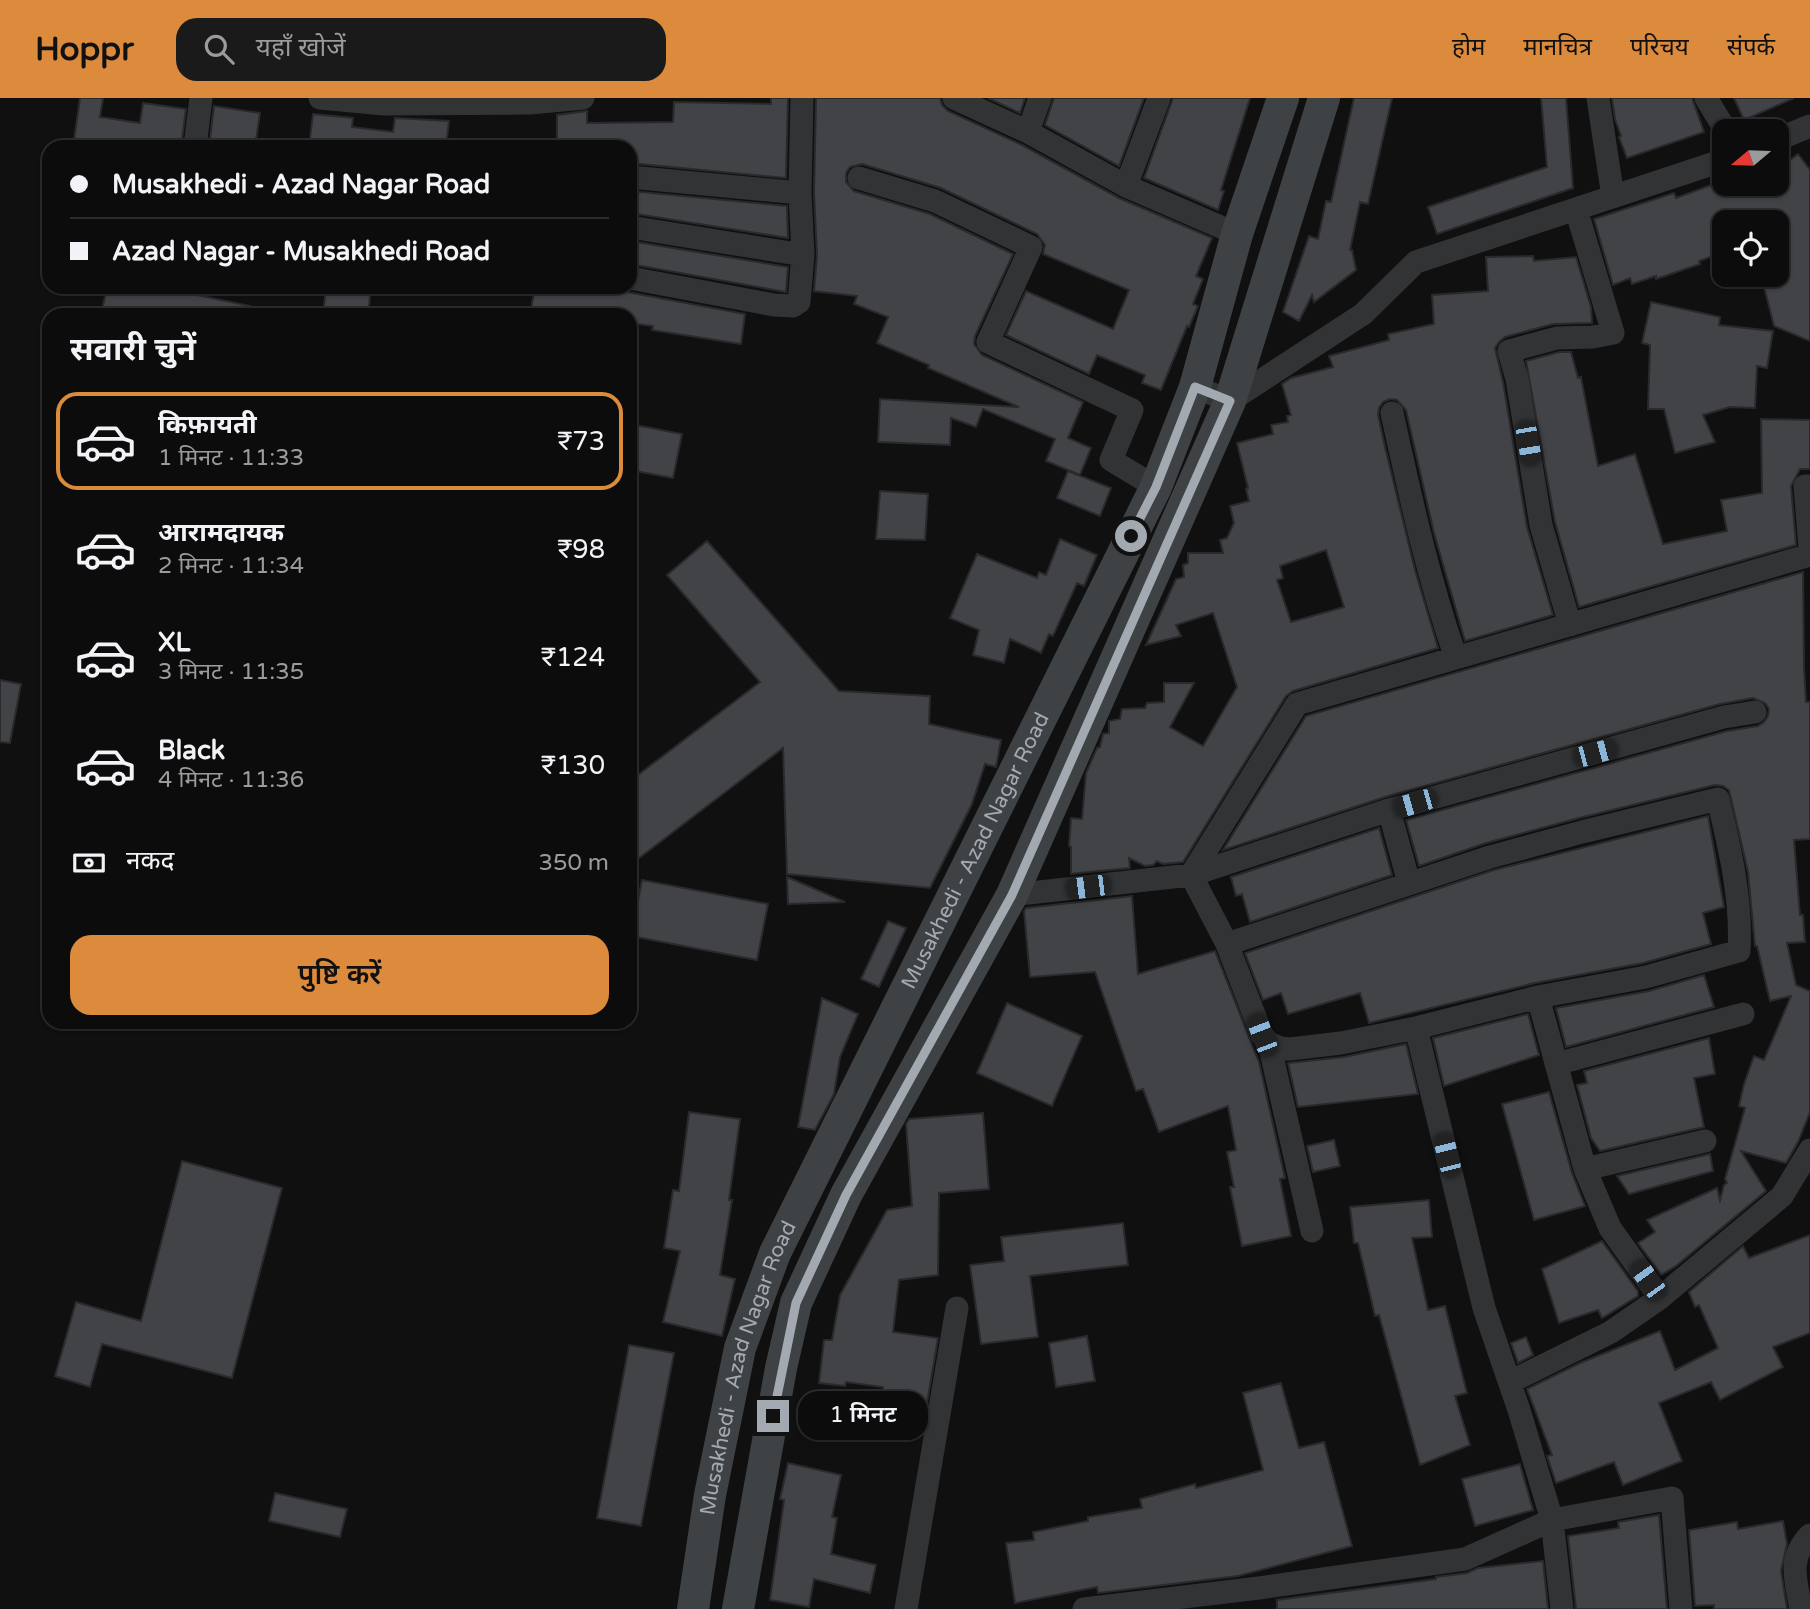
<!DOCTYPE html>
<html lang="hi">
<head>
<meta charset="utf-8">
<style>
  :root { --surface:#0c0c0d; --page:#1a1a1b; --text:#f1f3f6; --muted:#9a9b9d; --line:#2c2c2e; --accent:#dc8a3c }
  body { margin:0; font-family:"Varela Round","Noto Sans Devanagari",sans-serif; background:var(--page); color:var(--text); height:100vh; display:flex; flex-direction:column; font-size:26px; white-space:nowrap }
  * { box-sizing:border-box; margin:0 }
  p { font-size:23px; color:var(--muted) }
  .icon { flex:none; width:38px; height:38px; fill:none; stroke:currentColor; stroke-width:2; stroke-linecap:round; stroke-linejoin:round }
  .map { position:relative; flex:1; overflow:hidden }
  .details { position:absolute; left:42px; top:210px; width:595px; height:721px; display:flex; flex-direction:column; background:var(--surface); border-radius:21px; box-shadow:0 2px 5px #0004,0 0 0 2px var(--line) }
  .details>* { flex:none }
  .guide { position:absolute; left:42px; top:42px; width:595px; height:154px; border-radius:21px; box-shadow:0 2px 5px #0004,0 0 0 2px var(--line); display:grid; align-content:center; height:154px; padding:0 28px; background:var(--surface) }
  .needle { width:46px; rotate:251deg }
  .controls { position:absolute; left:1712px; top:21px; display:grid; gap:14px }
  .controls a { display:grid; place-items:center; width:77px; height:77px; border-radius:14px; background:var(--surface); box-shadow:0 2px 5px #0004,0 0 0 2px var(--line); font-size:35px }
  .end { position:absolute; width:32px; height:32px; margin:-16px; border:9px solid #a2a9b0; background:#111; box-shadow:0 0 0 4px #111 }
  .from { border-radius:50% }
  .bubble { position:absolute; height:49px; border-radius:21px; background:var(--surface); box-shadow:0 2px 5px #0004,0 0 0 2px var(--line); font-size:23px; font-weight:600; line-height:49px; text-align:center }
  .car { position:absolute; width:21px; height:42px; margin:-21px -10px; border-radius:9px; box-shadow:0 0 5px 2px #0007; background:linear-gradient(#222 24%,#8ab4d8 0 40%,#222 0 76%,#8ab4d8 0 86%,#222 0) }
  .guide b { display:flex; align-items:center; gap:24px; height:66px; font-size:26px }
  .guide b+b { border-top:2px solid var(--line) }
  .guide i { width:18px; height:18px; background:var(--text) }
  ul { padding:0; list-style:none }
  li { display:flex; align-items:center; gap:21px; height:98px; margin:0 14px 10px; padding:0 14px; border:4px solid transparent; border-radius:21px }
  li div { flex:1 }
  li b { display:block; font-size:26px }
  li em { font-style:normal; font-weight:600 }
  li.selected { border-color:var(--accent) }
  li>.icon { width:63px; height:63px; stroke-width:1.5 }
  h2 { padding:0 28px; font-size:32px; line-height:84px }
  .pay { display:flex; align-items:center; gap:18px; height:77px; padding:0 28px; font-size:26px }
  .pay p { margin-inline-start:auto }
  .action { display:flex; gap:14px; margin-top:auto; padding:14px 28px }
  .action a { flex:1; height:80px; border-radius:21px; background:var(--accent); color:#111; font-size:28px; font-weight:600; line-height:80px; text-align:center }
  header { display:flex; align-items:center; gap:42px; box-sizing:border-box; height:98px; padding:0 35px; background:var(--accent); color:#111 }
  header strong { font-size:33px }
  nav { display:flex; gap:38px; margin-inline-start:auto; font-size:24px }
  .search { width:490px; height:63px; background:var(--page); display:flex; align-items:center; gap:18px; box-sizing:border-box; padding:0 24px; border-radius:21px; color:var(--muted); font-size:26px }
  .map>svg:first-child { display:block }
  .building { fill:#414346; stroke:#2a2a2d; stroke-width:2; fill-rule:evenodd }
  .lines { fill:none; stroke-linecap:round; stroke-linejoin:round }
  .street { stroke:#313335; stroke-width:23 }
  .secondary { stroke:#3f4245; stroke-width:32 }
  .route { stroke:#a2a9b0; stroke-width:9 }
  .labels { text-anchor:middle; stroke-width:5; stroke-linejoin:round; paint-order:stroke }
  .street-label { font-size:21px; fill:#a2a9b0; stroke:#0b0b0c }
</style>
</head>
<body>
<header>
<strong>Hoppr</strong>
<div class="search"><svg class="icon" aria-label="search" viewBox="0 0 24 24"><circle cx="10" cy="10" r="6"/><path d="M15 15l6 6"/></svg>यहाँ खोजें</div>
<nav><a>होम</a><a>मानचित्र</a><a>परिचय</a><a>संपर्क</a></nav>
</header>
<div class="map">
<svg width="1810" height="1511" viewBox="0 0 1810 1511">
  <rect width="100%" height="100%" fill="#101011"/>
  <path class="building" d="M 80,0 L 103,0 L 100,19 L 140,25 L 143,5 L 186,11 L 181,49 L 73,49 Z
    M 771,0 L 788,0 L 786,80 L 630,65 L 630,49 L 557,49 L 557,17 L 587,13 L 587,25 L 673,24 L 674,4 L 771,6 Z
    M 816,0 L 940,0 L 942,7 L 948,13 L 1022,47 L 1119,100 L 1212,140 L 1196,178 L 1203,181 L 1193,206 L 1198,208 L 1189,229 L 1187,228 L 1161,292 L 1142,285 L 1145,277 L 1097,257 L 1089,276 L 1006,237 L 1026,193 L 1113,231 L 1129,192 L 1043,156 L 1045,147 L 1037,136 L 941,90 L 862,66 L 850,69 L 846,75 L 846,84 L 854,93 L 930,116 L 1013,156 L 975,238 L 974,246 L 982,257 L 1083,304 L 1068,340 L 1091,350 L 1080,377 L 1046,363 L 1055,341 L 983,311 L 976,329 L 951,320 L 950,347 L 878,344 L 880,301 L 1019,309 L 928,270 L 929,267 L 877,245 L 888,219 L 854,206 L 857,198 L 814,193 L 817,157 L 814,95 Z
    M 988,0 L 1025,0 L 1020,15 Z
    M 1054,0 L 1144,0 L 1119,68 L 1045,27 Z
    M 1173,0 L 1250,0 L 1221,92 L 1224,93 L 1218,112 L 1144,80 Z
    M 1354,0 L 1392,0 L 1368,106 L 1360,104 L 1350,152 L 1352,152 L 1356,172 L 1314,204 L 1312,197 L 1299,223 L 1283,214 L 1309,138 L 1318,141 L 1326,103 L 1331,104 Z
    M 1541,0 L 1566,0 L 1573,90 L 1437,136 L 1428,109 L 1547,69 Z
    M 1612,0 L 1692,0 L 1704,34 L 1627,60 L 1619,39 L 1621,38 L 1615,21 Z
    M 1734,0 L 1794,0 L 1744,22 Z
    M 214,8 L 260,15 L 255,49 L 209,49 Z
    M 313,16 L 353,20 L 352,29 L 393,34 L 395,20 L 449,23 L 446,49 L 309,49 Z
    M 1798,56 L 1810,72 L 1810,243 L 1774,228 L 1761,177 L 1776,177 L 1776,124 L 1724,124 L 1724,154 L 1699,163 L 1700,166 L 1656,181 L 1656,178 L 1632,186 L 1630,180 L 1613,187 L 1594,121 L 1674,95 L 1676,100 L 1714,86 L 1776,86 L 1776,73 Z
    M 630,93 L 787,108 L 788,140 L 630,115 Z
    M 630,143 L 788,169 L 786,194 L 630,166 Z
    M 1533,158 L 1534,163 L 1576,159 L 1591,209 L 1592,225 L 1553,226 L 1505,239 L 1499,244 L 1495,250 L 1503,284 L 1527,429 L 1553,517 L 1465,543 L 1434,435 L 1406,312 L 1397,302 L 1390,301 L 1383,304 L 1379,310 L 1378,317 L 1385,349 L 1415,472 L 1438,550 L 1293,593 L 1286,598 L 1183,764 L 1163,766 L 1157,763 L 1153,767 L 1145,768 L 1129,760 L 1130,770 L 1071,776 L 1071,749 L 1069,748 L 1071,720 L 1082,721 L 1086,675 L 1097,650 L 1100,649 L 1103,636 L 1109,635 L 1109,623 L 1120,621 L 1122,611 L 1145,610 L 1147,605 L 1164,604 L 1164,585 L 1194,585 L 1170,629 L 1203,648 L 1237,589 L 1213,515 L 1176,527 L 1181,538 L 1146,547 L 1176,481 L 1184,479 L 1183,467 L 1188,465 L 1188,455 L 1223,455 L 1220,442 L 1227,440 L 1234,425 L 1230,408 L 1249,403 L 1246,391 L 1248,390 L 1237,345 L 1273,336 L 1271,327 L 1288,324 L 1287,318 L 1291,317 L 1282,286 L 1291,280 L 1333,269 L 1329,258 L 1389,242 L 1388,236 L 1434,226 L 1432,197 L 1488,193 L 1486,159 ZM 1326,452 L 1344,509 L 1291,524 L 1277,482 L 1283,480 L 1280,468 Z
    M 107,189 L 159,189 L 250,208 L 249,217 L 101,217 Z
    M 326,189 L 371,189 L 368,217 L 323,217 Z
    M 535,189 L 620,189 L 627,194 L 745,216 L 741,246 L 652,232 L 653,228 L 630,225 L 630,217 L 530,217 Z
    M 1651,204 L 1720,219 L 1719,227 L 1773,233 L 1767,270 L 1757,268 L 1755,310 L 1730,309 L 1703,317 L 1715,344 L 1675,355 L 1664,311 L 1648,311 L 1650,247 L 1642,245 Z
    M 1559,254 L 1571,254 L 1578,280 L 1581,279 L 1598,368 L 1635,356 L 1663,446 L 1727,433 L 1721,402 L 1762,395 L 1761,321 L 1810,322 L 1810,371 L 1800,371 L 1791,388 L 1796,447 L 1579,509 L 1555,424 L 1526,263 Z
    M 630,326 L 682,336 L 673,380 L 630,372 Z
    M 1068,373 L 1111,390 L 1100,418 L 1057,400 Z
    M 880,393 L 928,396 L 925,442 L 876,441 Z
    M 1060,441 L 1097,457 L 1084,488 L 1077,485 L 1053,538 L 1049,536 L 1041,555 L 1010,541 L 1004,565 L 973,557 L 979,532 L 950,520 L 977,456 L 1037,480 L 1039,474 L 1046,477 Z
    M 707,443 L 839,593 L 930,598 L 929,626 L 1001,642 L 996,669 L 985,666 L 972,706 L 930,790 L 787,776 L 783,650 L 630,767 L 630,683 L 760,584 L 667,477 Z
    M 1803,474 L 1804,570 L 1806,604 L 1810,604 L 1810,741 L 1794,742 L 1800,817 L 1803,817 L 1805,844 L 1787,845 L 1796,887 L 1810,893 L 1810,1014 L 1798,1044 L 1786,1065 L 1741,1053 L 1766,1093 L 1676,1168 L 1661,1177 L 1638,1145 L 1655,1134 L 1647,1122 L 1717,1090 L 1720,1102 L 1724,1087 L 1727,1085 L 1725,1081 L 1745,1010 L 1739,1008 L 1744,986 L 1754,958 L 1764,962 L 1791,898 L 1770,903 L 1757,848 L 1755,848 L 1748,774 L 1729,692 L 1723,688 L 1715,687 L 1579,720 L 1486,745 L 1419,768 L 1406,722 L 1727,633 L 1758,628 L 1764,624 L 1768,618 L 1769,611 L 1765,605 L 1753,600 L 1720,606 L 1385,699 L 1223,752 L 1306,618 Z
    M 0,582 L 21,586 L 10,645 L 0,644 Z
    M 1708,718 L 1724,809 L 1703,815 L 1711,846 L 1643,865 L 1535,885 L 1369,925 L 1360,895 L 1288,916 L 1281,895 L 1263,902 L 1245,855 L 1494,772 Z
    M 1379,730 L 1392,777 L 1250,824 L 1242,796 L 1236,798 L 1231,779 Z
    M 787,779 L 845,804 L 788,806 Z
    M 642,782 L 768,806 L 757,862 L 631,838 Z
    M 1132,798 L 1138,876 L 1215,853 L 1259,964 L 1285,1080 L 1280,1081 L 1291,1138 L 1242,1148 L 1230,1089 L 1234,1089 L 1227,1054 L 1236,1052 L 1228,1008 L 1159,1034 L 1143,991 L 1136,993 L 1095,874 L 1030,879 L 1024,813 L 1026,810 Z
    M 888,823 L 906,830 L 879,889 L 861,881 Z
    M 1704,877 L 1714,909 L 1566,949 L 1556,910 L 1649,893 Z
    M 822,900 L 858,916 L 840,959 L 834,996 L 815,1032 L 798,1029 Z
    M 1007,905 L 1082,938 L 1052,1008 L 977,975 Z
    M 1528,916 L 1539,957 L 1444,988 L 1433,940 Z
    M 1709,940 L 1715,976 L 1694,980 L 1704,1029 L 1600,1053 L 1591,1040 L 1577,987 L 1587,985 L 1584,973 Z
    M 1406,946 L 1418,996 L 1298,1009 L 1288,965 L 1344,959 Z
    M 1549,994 L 1572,1075 L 1585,1108 L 1534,1122 L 1502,1006 Z
    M 689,1014 L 740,1021 L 729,1102 L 732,1102 L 720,1177 L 735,1181 L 722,1238 L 663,1224 L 680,1153 L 664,1150 L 673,1092 L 679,1093 Z
    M 983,1015 L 989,1091 L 939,1095 L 938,1177 L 899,1182 L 893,1234 L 938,1240 L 923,1329 L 879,1323 L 883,1289 L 846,1284 L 845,1288 L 819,1285 L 824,1242 L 832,1242 L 840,1197 L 887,1112 L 912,1108 L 906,1026 L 909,1021 Z
    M 1334,1042 L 1340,1068 L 1313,1074 L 1307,1048 Z
    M 1710,1056 L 1713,1073 L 1629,1096 L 1617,1078 Z
    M 182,1063 L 282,1090 L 232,1280 L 102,1246 L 90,1289 L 55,1278 L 76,1204 L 141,1223 Z
    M 1429,1102 L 1432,1139 L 1412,1140 L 1428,1212 L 1445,1208 L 1467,1295 L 1455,1298 L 1470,1347 L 1420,1367 L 1379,1217 L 1375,1218 L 1358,1145 L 1354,1145 L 1350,1109 Z
    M 1123,1125 L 1128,1167 L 1030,1178 L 1038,1239 L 981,1246 L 970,1167 L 1004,1163 L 1001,1139 Z
    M 1810,1137 L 1810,1235 L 1773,1249 L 1783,1269 L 1720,1302 L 1711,1284 L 1659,1305 L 1682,1363 L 1623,1387 L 1614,1364 L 1556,1385 L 1547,1358 L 1552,1357 L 1527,1291 L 1580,1265 L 1660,1233 L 1675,1272 L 1718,1250 L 1699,1207 L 1695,1209 L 1689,1194 L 1743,1148 L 1749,1160 Z
    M 1602,1143 L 1638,1193 L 1638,1198 L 1602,1220 L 1598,1212 L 1559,1225 L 1542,1171 Z
    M 1087,1238 L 1095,1283 L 1056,1289 L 1049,1245 Z
    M 1526,1239 L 1533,1257 L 1518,1265 L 1511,1245 Z
    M 629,1247 L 674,1255 L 641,1428 L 597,1420 Z
    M 1281,1285 L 1299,1350 L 1324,1344 L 1352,1448 L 1238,1478 L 1098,1495 L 1097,1489 L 1015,1505 L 1006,1445 L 1034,1442 L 1033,1434 L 1088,1423 L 1088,1419 L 1142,1410 L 1140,1401 L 1195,1386 L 1196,1390 L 1263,1372 L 1243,1295 Z
    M 788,1365 L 841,1377 L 832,1419 L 837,1420 L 831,1456 L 876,1467 L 870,1495 L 814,1481 L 809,1509 L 770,1502 L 784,1402 L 780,1401 Z
    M 1520,1366 L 1533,1412 L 1475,1428 L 1462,1381 Z
    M 275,1395 L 347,1411 L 340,1439 L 269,1423 Z
    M 1659,1417 L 1667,1511 L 1576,1511 L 1568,1438 L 1619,1430 L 1618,1424 Z
    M 1783,1423 L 1787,1446 L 1781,1473 L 1787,1511 L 1714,1511 L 1714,1507 L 1695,1508 L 1689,1432 L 1737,1424 L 1738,1431 Z
    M 1543,1463 L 1548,1511 L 1277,1511 L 1277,1502 L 1436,1481 L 1436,1479 L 1467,1475 L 1478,1470 Z"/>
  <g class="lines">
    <path class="street" d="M 320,0 L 384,6 L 384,0
      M 954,0 L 1028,34 L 1126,88 L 1237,136
      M 1598,0 L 1613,99
      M 1706,0 L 1726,33
      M 530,5 L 583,0
      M 384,6 L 530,5 L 530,0
      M 1028,34 L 1040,0
      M 1776,42 L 1810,28
      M 195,49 L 201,0
      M 630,79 L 800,95
      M 859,80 L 935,103 L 1031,149 L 988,244 L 1132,312 L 1111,362 L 1156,389
      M 1126,88 L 1159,0
      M 630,129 L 803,157
      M 630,180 L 774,207 L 793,208 L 799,204 L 803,157 L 800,95 L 802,0
      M 1195,289 L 1230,303 L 1363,216 L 1416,164 L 1724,62
      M 1392,315 C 1410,397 1428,480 1456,560
      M 1810,388 L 1805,388 L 1810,450
      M 1570,527 L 1541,427 L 1517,281 L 1509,253 L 1557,240 L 1593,239 L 1613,235 L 1576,111
      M 1389,712 L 1724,619 L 1755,614
      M 1012,797 L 1191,777 L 1389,712 L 1409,785
      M 1227,846 L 1191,777 L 1297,606 L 1810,457
      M 1538,899 L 1585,1071 L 1610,1130 L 1660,1200
      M 1416,930 L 1484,1210 L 1519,1312 L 1552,1422 L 1672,1400 L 1681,1511
      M 1269,945 L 1280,950 L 1290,951 L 1341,945 L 1416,930 L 1538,899 L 1646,879 L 1739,853 C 1742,801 1730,751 1718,701 L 1582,734 L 1490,759 L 1227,846 L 1262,937 L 1269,945 L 1312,1133
      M 1556,966 L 1743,916
      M 1585,1071 L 1705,1043
      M 1510,1284 L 1611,1234 L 1660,1200 L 1782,1098 L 1810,1052
      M 906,1511 L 957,1210
      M 1084,1511 L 1259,1490 L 1465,1461 L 1552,1422 L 1562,1511
      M 1801,1511 C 1796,1482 1787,1461 1810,1437"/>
    <g class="secondary">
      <path id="s1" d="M 693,1511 L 710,1397 L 740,1250 L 775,1155 L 1156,389 L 1195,289 L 1237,136 L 1283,0"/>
      <path d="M 738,1511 L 781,1270 L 796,1205 L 846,1097 L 1012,797 L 1230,303 L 1324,0"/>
    </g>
  </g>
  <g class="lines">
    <path class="route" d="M 773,1318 L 796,1205 L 846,1097 L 1012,797 L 1230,303 L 1195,289 L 1156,389 L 1131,438"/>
  </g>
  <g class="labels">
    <g class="street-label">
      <text dy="7" stroke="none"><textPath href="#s1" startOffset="816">Musakhedi - Azad Nagar Road</textPath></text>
      <text dy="7" stroke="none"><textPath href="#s1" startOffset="248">Musakhedi - Azad Nagar Road</textPath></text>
    </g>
  </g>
</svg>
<div class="controls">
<a><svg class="needle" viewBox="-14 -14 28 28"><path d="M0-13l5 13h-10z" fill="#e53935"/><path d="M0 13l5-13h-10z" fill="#9a9b9d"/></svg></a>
<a><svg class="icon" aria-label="locate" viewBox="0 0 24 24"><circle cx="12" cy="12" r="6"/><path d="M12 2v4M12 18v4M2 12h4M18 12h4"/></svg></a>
</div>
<i class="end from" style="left:1131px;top:438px"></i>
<i class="end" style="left:773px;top:1318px"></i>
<div class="bubble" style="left:798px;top:1293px;width:130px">1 मिनट</div>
<i class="car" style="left:1528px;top:345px;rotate:170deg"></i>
<i class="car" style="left:1595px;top:655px;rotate:75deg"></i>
<i class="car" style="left:1415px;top:705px;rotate:254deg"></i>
<i class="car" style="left:1088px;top:789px;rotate:263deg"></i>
<i class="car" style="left:1262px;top:937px;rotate:339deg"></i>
<i class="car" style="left:1447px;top:1057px;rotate:346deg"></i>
<i class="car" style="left:1648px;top:1182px;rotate:324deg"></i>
<div class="guide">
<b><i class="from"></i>Musakhedi - Azad Nagar Road</b>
<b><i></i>Azad Nagar - Musakhedi Road</b>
</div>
<section class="details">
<h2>सवारी चुनें</h2>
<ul>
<li class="selected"><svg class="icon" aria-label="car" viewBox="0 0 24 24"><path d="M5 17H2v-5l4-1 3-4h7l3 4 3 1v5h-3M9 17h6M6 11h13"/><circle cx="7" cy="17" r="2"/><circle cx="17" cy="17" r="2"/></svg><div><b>किफ़ायती</b><p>1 मिनट · 11:33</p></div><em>₹73</em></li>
<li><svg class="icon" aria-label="car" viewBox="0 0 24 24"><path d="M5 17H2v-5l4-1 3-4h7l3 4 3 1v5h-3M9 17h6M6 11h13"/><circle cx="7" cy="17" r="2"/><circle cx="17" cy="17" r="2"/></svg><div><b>आरामदायक</b><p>2 मिनट · 11:34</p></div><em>₹98</em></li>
<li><svg class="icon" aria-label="car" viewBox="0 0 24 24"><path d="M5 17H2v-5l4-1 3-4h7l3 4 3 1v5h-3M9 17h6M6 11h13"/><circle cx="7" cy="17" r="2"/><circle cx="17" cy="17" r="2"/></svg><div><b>XL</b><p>3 मिनट · 11:35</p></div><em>₹124</em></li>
<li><svg class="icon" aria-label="car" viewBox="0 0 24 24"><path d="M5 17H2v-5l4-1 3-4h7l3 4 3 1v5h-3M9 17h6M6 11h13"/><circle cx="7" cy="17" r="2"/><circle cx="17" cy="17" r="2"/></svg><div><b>Black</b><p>4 मिनट · 11:36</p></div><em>₹130</em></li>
</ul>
<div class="pay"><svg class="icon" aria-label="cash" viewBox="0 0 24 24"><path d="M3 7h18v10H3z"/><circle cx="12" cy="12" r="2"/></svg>नकद<p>350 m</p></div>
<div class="action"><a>पुष्टि करें</a></div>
</section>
</div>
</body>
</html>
